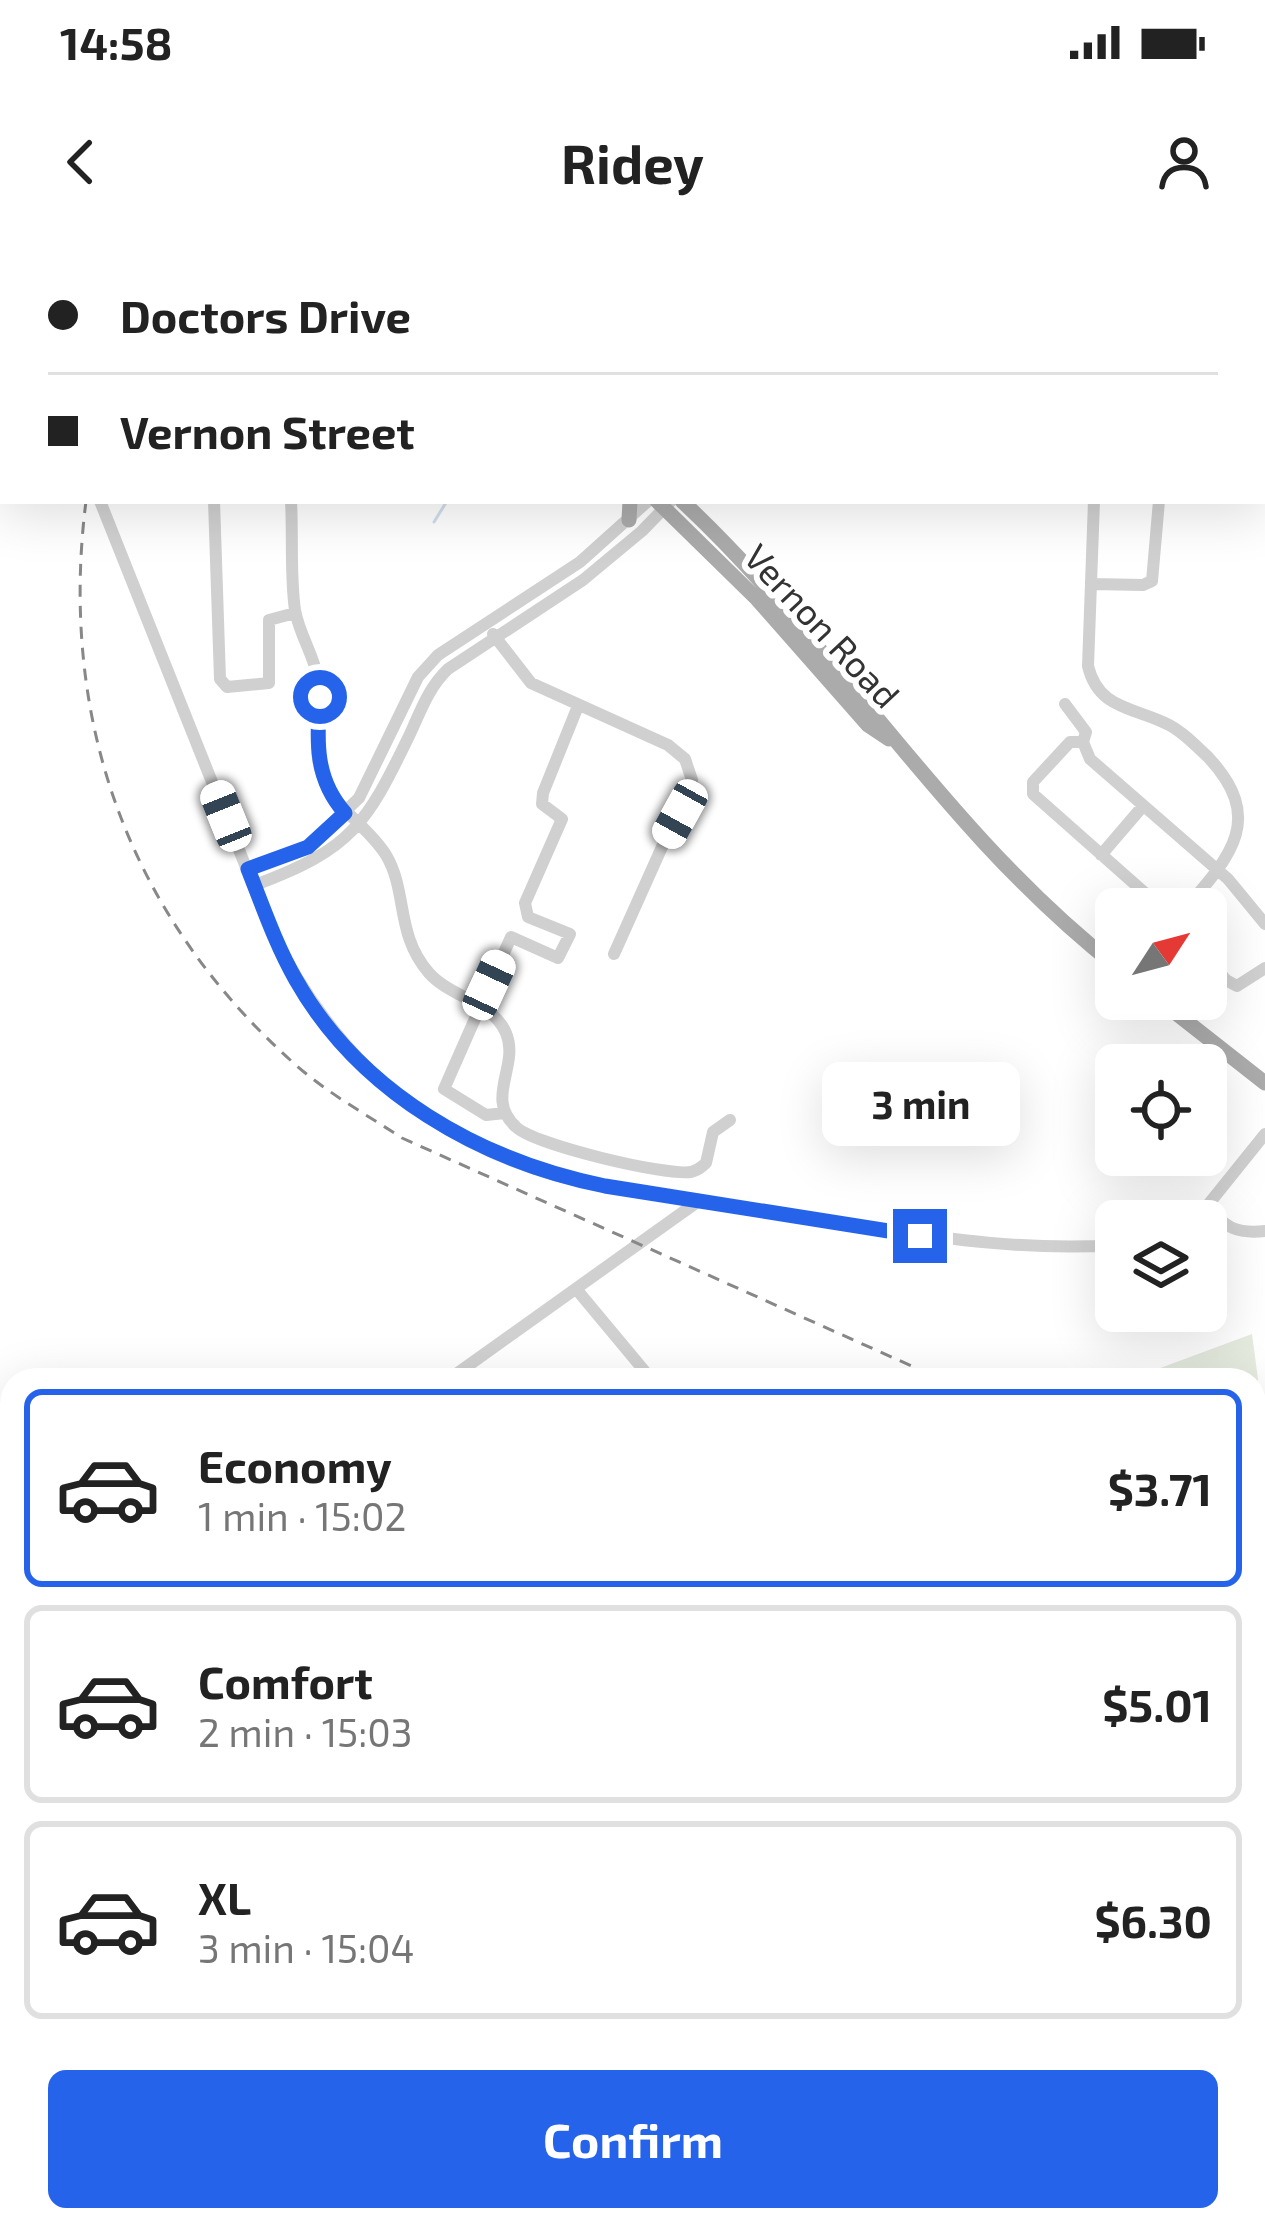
<!DOCTYPE html>
<html lang="en">
<head>
<meta charset="utf-8">
<style>
  :root { --surface:#fff; --page:#f2f2f2; --text:#222; --muted:#767676; --line:#e0e0e0; --accent:#2563eb }
  body { margin:0; font-family:"Exo 2",sans-serif; background:var(--page); color:var(--text); height:100vh; display:flex; flex-direction:column; font-size:45px; white-space:nowrap }
  * { box-sizing:border-box; margin:0 }
  p { font-size:39px; color:var(--muted) }
  .icon { flex:none; width:66px; height:66px; fill:none; stroke:currentColor; stroke-width:2; stroke-linecap:round; stroke-linejoin:round }
  .map { position:relative; flex:1; overflow:hidden }
  .details { position:absolute; left:0px; top:1128px; width:1266px; height:864px; display:flex; flex-direction:column; background:var(--surface); border-radius:36px 36px 0 0; box-shadow:0 12px 48px #0002 }
  .details>* { flex:none }
  .banner { position:absolute; left:0px; top:0px; width:1266px; height:264px; box-shadow:0 12px 48px #0002; display:grid; align-content:center; height:264px; padding:0 48px; background:var(--surface) }
  .needle { width:78px; rotate:54deg }
  .fabs { position:absolute; left:1095px; top:648px; display:grid; gap:24px }
  .fabs a { display:grid; place-items:center; width:132px; height:132px; border-radius:18px; background:var(--surface); box-shadow:0 12px 48px #0002; font-size:60px }
  .end { position:absolute; width:54px; height:54px; margin:-27px; border:15px solid #2563eb; background:#fff; box-shadow:0 0 0 6px #fff }
  .from { border-radius:50% }
  .bubble { position:absolute; height:84px; border-radius:18px; background:var(--surface); box-shadow:0 12px 48px #0002; font-size:39px; font-weight:700; line-height:84px; text-align:center }
  .car { position:absolute; width:36px; height:72px; margin:-36px -18px; border-radius:15px; box-shadow:0 0 9px 3px #0007; background:linear-gradient(#fff 24%,#345 0 40%,#fff 0 76%,#345 0 86%,#fff 0) }
  .banner b { display:flex; align-items:center; gap:42px; height:114px; font-size:45px }
  .banner b+b { border-top:3px solid var(--line) }
  .banner i { width:30px; height:30px; background:var(--text) }
  ul { padding:21px 0 0; list-style:none }
  li { display:flex; align-items:center; gap:36px; height:198px; margin:0 24px 18px; padding:0 24px; border:6px solid var(--line); border-radius:18px }
  li div { flex:1 }
  li b { display:block; font-size:45px }
  li em { font-style:normal; font-weight:700 }
  li.on { border-color:var(--accent) }
  li>.icon { width:108px; height:108px; stroke-width:1.5 }
  .cta { display:flex; gap:24px; margin-top:auto; padding:24px 48px }
  .cta a { flex:1; height:138px; border-radius:18px; background:var(--accent); color:#fff; font-size:48px; font-weight:700; line-height:138px; text-align:center }
  .status { display:flex; justify-content:space-between; align-items:center; height:84px; padding:0 60px; background:var(--surface); direction:ltr }
  .status svg { height:33px; fill:currentColor }
  header { display:flex; justify-content:space-between; align-items:center; height:156px; padding:0 48px; background:var(--surface); font-size:54px; font-weight:700 }
  .map>svg:first-child { display:block }
  .green { fill:#e5ebdf }
  .lines { fill:none; stroke-linecap:round; stroke-linejoin:round }
  .stream { stroke:#d0dfec; stroke-width:3 }
  .minor { stroke:#d0d0d0; stroke-width:12 }
  .major { stroke:#ababab; stroke-width:15 }
  .rail { stroke:#888; stroke-width:3; stroke-dasharray:12 9; stroke-linecap:butt }
  .route { stroke:#2563eb; stroke-width:15 }
  .labels { text-anchor:middle; stroke-width:12; stroke-linejoin:round; paint-order:stroke }
  .street-label { font-size:36px; fill:#333; stroke:#fff }
</style>
</head>
<body>
<div class="status"><b>14:58</b><svg viewBox="0 0 49 12"><path d="M0 12V9h3v3zM5 12V6h3v6zM10 12V3h3v9zM15 12V0h3v12zM26 1h20v11H26zM47 4h2v5h-2z"/></svg></div>
<header><svg class="icon" aria-label="back" viewBox="0 0 24 24"><path d="M15 5l-7 7 7 7"/></svg>Ridey<svg class="icon" aria-label="person" viewBox="0 0 24 24"><circle cx="12" cy="8" r="4"/><path d="M4 21q1-7 8-7t8 7"/></svg></header>
<div class="map">
<svg width="1265" height="1992" viewBox="0 0 1265 1992">
  <rect width="100%" height="100%" fill="#fff"/>
  <path class="green" d="M 1252,1094 L 1258,1139 L 1254,1153 L 1254,1140 L 1128,1140 Z
    M 1265,1178 L 1265,1275 L 1254,1268 L 1254,1198 Z"/>
  <g class="lines">
    <path class="stream" d="M 810,3 L 813,0
      M 434,282 L 447,261
      M 1254,1321 L 1265,1299"/>
    <path class="minor" d="M 37,0 L 37,3
      M 717,0 L 718,3
      M 736,0 L 737,3
      M 944,3 L 948,0
      M 0,82 L 3,84
      M 0,129 L 3,126
      M 100,261 L 269,685 C 332,820 434,908 582,942 C 620,950 660,954 699,960 C 738,966 777,975 816,980 C 917,994 1014,1012 1116,1005
      M 214,261 L 220,439 L 227,447 L 269,443 L 269,380 L 295,373
      M 291,261 C 293,297 290,335 295,370 C 299,394 314,415 318,439 C 324,469 312,499 320,529 C 331,568 366,583 386,615 C 408,652 395,694 429,733 C 450,757 493,762 506,793 C 520,826 484,858 516,887 C 535,905 665,936 691,932 C 699,930 700,928 706,923 L 713,892 L 730,880
      M 1094,261 L 1088,426 C 1098,468 1131,467 1165,483 C 1181,490 1195,505 1208,517 C 1265,578 1232,615 1185,669
      M 1092,344 L 1143,345 L 1152,341 L 1159,261
      M 493,394 L 531,443 L 668,505 L 685,519 L 692,540 L 614,714
      M 1065,464 L 1086,492 L 1083,502 L 1090,519 L 1228,639 L 1265,684
      M 1083,502 L 1070,502 L 1033,542 L 1033,554 L 1163,669
      M 1101,615 L 1143,566
      M 248,629 L 308,607 L 359,558 L 418,437 L 438,415 L 580,322 L 648,261
      M 255,645 C 352,609 366,585 410,494 C 421,470 429,447 448,429 L 583,340 L 642,291 L 671,261
      M 1206,717 L 1226,740 L 1237,746 L 1265,728
      M 505,873 L 486,875 L 444,849 L 511,697 L 558,718 L 570,694 L 528,677 L 525,663 L 562,579 L 542,564 L 543,553 L 578,466
      M 1207,968 C 1228,988 1236,994 1265,991
      M 1195,981 L 1265,894
      M 577,1050 L 652,1140
      M 448,1140 L 700,960
      M 1254,1451 L 1256,1450
      M 0,1455 L 12,1447
      M 0,1587 L 12,1604
      M 1254,1635 L 1265,1627
      M 0,1739 L 12,1701
      M 1254,1802 L 1265,1794
      M 0,1920 L 12,1924
      M 1254,1930 L 1265,1929
      M 98,1980 L 98,1992
      M 298,1980 L 318,1992
      M 598,1980 L 604,1992
      M 817,1980 L 821,1992
      M 58,1992 L 61,1980
      M 259,1992 L 270,1980
      M 516,1992 L 533,1980
      M 640,1992 L 657,1980
      M 766,1992 L 783,1980
      M 993,1992 L 1010,1980
      M 1118,1992 L 1134,1980
      M 1260,1992 L 1265,1981"/>
    <path class="major" d="M 251,0 L 256,3
      M 283,0 L 288,3
      M 657,261 L 757,359 L 868,485 L 889,499
      M 682,261 C 840,409 945,592 1116,726
      M 629,280 L 630,261
      M 1158,759 L 1265,843"/>
    <path class="rail" d="M 119,3 L 120,0
      M 86,261 C 58,481 130,679 297,826 C 329,854 367,875 402,898 L 943,1140
      M 1254,1374 L 1265,1388"/>
  </g>
  <g class="lines">
    <path class="route" d="M 320,457 C 317,501 314,538 345,573 L 308,607 L 248,629 C 263,667 276,705 296,740 C 360,853 481,921 605,946 L 920,996"/>
  </g>
  <g class="labels">
    <g class="street-label">
      <text transform="translate(822 386) rotate(47)" y="13">Vernon Road</text>
    </g>
  </g>
</svg>
<div class="fabs">
<a><svg class="needle" viewBox="-14 -14 28 28"><path d="M0-13l5 13h-10z" fill="#e53935"/><path d="M0 13l5-13h-10z" fill="#767676"/></svg></a>
<a><svg class="icon" aria-label="locate" viewBox="0 0 24 24"><circle cx="12" cy="12" r="6"/><path d="M12 2v4M12 18v4M2 12h4M18 12h4"/></svg></a>
<a><svg class="icon" aria-label="layers" viewBox="0 0 24 24"><path d="M12 4l9 5-9 5-9-5zM3 14l9 5 9-5"/></svg></a>
</div>
<i class="end from" style="left:320px;top:457px"></i>
<i class="end" style="left:920px;top:996px"></i>
<div class="bubble" style="left:822px;top:822px;width:198px">3 min</div>
<i class="car" style="left:680px;top:574px;rotate:209deg"></i>
<i class="car" style="left:226px;top:576px;rotate:338deg"></i>
<i class="car" style="left:489px;top:745px;rotate:25deg"></i>
<div class="banner">
<b><i class="from"></i>Doctors Drive</b>
<b><i></i>Vernon Street</b>
</div>
<section class="details">
<ul>
<li class="on"><svg class="icon" aria-label="car" viewBox="0 0 24 24"><path d="M5 17H2v-5l4-1 3-4h7l3 4 3 1v5h-3M9 17h6M6 11h13"/><circle cx="7" cy="17" r="2"/><circle cx="17" cy="17" r="2"/></svg><div><b>Economy</b><p>1 min · 15:02</p></div><em>$3.71</em></li>
<li><svg class="icon" aria-label="car" viewBox="0 0 24 24"><path d="M5 17H2v-5l4-1 3-4h7l3 4 3 1v5h-3M9 17h6M6 11h13"/><circle cx="7" cy="17" r="2"/><circle cx="17" cy="17" r="2"/></svg><div><b>Comfort</b><p>2 min · 15:03</p></div><em>$5.01</em></li>
<li><svg class="icon" aria-label="car" viewBox="0 0 24 24"><path d="M5 17H2v-5l4-1 3-4h7l3 4 3 1v5h-3M9 17h6M6 11h13"/><circle cx="7" cy="17" r="2"/><circle cx="17" cy="17" r="2"/></svg><div><b>XL</b><p>3 min · 15:04</p></div><em>$6.30</em></li>
</ul>
<div class="cta"><a>Confirm</a></div>
</section>
</div>
</body>
</html>
